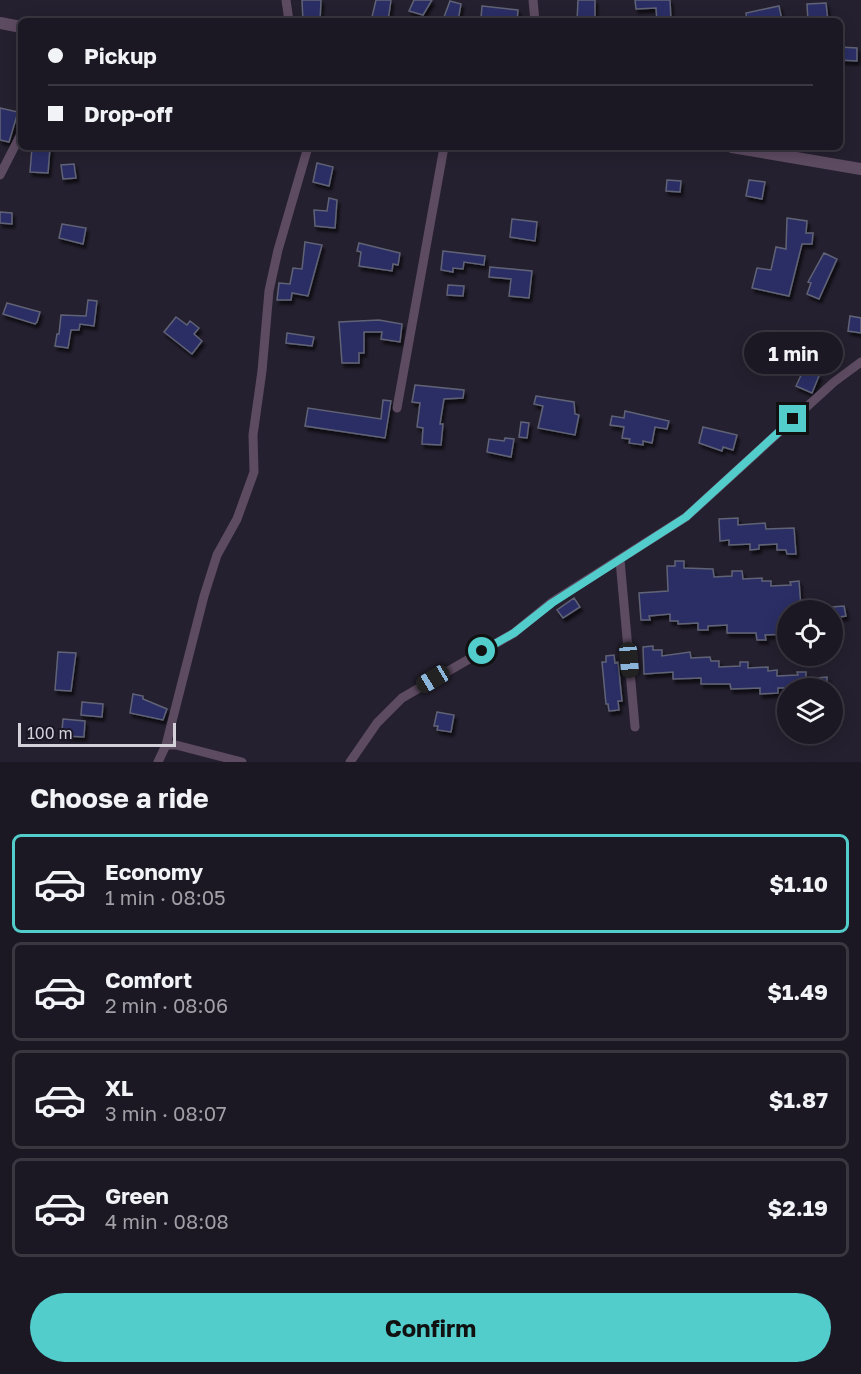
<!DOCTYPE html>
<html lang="en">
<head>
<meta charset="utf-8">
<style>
  :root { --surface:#1c1823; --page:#292530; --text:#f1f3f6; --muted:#a0a0a6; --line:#3a3741; --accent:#52cdcc }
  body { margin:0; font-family:"Golos Text",sans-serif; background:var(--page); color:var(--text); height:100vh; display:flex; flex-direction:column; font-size:22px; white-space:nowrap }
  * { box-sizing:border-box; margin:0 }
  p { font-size:20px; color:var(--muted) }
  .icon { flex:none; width:33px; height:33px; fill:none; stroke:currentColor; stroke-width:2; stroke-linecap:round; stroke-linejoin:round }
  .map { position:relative; height:762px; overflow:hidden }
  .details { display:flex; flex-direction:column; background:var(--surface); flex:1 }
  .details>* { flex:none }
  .guide { position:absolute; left:18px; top:18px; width:825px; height:132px; border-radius:9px; box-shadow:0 3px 15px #0003,0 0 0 2px var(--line); display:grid; align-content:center; height:132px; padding:0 30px; background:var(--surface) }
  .fabs { position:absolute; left:777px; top:600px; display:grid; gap:12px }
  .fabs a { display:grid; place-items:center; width:66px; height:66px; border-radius:50%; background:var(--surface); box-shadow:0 3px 15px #0003,0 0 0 2px var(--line); font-size:30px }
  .scale { position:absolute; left:18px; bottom:15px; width:158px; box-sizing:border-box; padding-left:6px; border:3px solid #d4d1db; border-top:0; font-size:16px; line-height:21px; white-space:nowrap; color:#d4d1db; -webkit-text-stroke:4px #1b1725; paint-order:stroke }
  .end { position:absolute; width:27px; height:27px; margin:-14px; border:8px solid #52cdcc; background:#111; box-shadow:0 0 0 3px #111 }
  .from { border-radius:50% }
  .bubble { position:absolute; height:42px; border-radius:21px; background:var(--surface); box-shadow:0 3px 15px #0003,0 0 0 2px var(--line); font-size:20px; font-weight:700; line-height:42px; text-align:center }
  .car { position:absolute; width:18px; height:36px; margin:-18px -9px; border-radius:8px; box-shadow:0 0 4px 2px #0007; background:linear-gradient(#222 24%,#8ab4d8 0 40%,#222 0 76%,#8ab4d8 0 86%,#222 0) }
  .guide b { display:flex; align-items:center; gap:21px; height:57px; font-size:22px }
  .guide b+b { border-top:2px solid var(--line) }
  .guide i { width:15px; height:15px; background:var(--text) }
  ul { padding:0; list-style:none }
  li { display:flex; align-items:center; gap:18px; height:99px; margin:0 12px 9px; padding:0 18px; border:3px solid var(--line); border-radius:9px }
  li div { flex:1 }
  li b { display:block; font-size:22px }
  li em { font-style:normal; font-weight:700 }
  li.on { border-color:var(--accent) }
  li>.icon { width:54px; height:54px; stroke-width:1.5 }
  h2 { padding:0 30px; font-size:27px; line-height:72px }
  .action { display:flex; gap:12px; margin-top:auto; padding:12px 30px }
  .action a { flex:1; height:69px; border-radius:36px; background:var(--accent); color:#111; font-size:24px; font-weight:700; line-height:69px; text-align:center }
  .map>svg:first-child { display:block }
  .building { fill:#2a2d65; stroke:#606375; stroke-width:1.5; filter:url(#shadow) }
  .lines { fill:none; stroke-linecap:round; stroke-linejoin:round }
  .minor { stroke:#5d4b62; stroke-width:9 }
  .tertiary { stroke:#5d4b62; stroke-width:12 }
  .route { stroke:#52cdcc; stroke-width:8 }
</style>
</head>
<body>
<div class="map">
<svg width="861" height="762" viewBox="0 0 861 762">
  <defs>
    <filter id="shadow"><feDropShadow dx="2.5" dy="4" stdDeviation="1.5" flood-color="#0009"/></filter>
  </defs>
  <rect width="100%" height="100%" fill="#25202f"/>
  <path class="building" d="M 302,0 L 321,0 L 320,21 L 303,21 Z
    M 376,0 L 391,0 L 388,21 L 371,21 Z
    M 414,0 L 432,0 L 423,15 L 409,11 Z
    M 578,0 L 595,0 L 595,21 L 577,21 Z
    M 635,0 L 670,0 L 671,21 L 657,21 L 656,8 L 636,9 Z
    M 450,1 L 461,4 L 458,21 L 444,17 Z
    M 826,3 L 828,21 L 808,21 L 807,4 Z
    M 482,6 L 518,10 L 517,21 L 481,18 Z
    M 779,6 L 782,20 L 747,21 L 746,13 Z
    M 840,47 L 857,48 L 857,61 L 840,60 Z
    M 0,108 L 18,112 L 9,142 L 0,140 Z
    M 32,147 L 50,148 L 48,173 L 30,172 Z
    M 317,163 L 333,167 L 329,186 L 313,182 Z
    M 74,164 L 76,178 L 63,179 L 61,165 Z
    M 667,180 L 681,181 L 680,192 L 666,191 Z
    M 749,180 L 765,182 L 762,199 L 746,196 Z
    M 329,198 L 337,200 L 335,228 L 315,226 L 314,210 L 327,211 Z
    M 0,212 L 12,213 L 12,224 L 0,223 Z
    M 787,218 L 807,221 L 806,233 L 813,233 L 812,244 L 802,244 L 789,296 L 752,288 L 757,268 L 771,270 L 776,247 L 786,249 Z
    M 512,219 L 537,222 L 535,241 L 510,237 Z
    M 62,224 L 86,228 L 83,244 L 59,238 Z
    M 305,242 L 322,245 L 308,296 L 292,293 L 291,300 L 277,300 L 279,283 L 290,284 L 293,268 L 302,269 Z
    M 359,243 L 400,253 L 398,265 L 393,264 L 392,271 L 359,266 L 361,252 L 357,251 Z
    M 443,251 L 485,256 L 484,265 L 464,262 L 463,269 L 453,268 L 453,272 L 441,270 Z
    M 824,253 L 837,259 L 819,299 L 807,294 L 811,283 L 808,282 Z
    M 490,267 L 532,271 L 529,298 L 509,296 L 511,279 L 489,277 Z
    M 448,285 L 464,286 L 463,296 L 447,295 Z
    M 88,300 L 97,301 L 94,326 L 80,324 L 79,330 L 71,330 L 68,348 L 55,346 L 57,334 L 59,334 L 61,315 L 86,316 Z
    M 7,303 L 40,312 L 37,322 L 35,324 L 3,314 Z
    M 850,316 L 861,318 L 861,333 L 848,331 Z
    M 176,317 L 187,325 L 190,321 L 199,328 L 194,334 L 202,341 L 192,354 L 164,332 Z
    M 379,320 L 402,324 L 400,342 L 381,339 L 382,332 L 364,332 L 364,353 L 359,353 L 359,363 L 342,363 L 339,322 Z
    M 287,333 L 314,337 L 312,346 L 286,343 Z
    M 804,369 L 819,376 L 812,393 L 796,386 Z
    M 415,385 L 464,390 L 463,398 L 444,399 L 440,424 L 443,424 L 441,445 L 422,444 L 423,428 L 417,427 L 420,403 L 412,402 Z
    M 536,396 L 574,402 L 575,414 L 579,415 L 575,435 L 538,428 L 543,406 L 534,404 Z
    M 383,400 L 391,401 L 385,438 L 305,426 L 308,408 L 381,419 Z
    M 625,411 L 669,421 L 667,429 L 655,427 L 652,443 L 643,441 L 643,445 L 629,443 L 630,439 L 622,438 L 624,427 L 610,425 L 612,416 L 624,418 Z
    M 521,422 L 529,423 L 527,438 L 519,437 Z
    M 703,427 L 737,435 L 733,450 L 723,447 L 722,451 L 699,443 Z
    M 505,438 L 514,439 L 511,457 L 487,452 L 489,439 L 504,441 Z
    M 738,518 L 738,525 L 765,523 L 766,529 L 794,528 L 796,554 L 787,554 L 786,550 L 777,550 L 777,544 L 759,545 L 759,549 L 750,550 L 750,544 L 729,545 L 729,540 L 720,541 L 719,519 Z
    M 675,561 L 684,561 L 684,568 L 713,569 L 714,577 L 732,576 L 732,571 L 742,571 L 743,579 L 762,578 L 762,581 L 771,581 L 771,586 L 791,585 L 790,582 L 799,581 L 801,607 L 788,608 L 788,634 L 765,635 L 766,640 L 757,640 L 756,633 L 727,633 L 727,625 L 708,626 L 708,630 L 698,630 L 698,623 L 678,624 L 678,621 L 670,621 L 670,614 L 649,616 L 650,620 L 641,620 L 639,593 L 668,591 L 667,566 L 675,566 Z
    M 574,598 L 580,607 L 563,618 L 557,610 Z
    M 844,606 L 846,616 L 832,618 L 832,607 Z
    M 653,646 L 653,650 L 662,650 L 662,656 L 690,652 L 691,658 L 710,657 L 711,661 L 719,661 L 719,667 L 740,666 L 740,662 L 748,662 L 748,668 L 768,667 L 768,671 L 777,670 L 777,676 L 798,675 L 797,672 L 806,672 L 806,679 L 827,677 L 827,688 L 778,688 L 778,693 L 760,694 L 760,688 L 731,689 L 730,684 L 701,684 L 701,678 L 673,679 L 673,672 L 644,674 L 643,647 Z
    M 58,652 L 76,653 L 71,691 L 55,690 Z
    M 614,655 L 615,663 L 618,662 L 622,701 L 618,701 L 619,710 L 609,711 L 608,704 L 606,704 L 602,662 L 606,662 L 606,656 Z
    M 133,694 L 143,696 L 143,699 L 167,709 L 163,720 L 130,713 Z
    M 82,702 L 103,704 L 102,717 L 81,715 Z
    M 437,712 L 454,715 L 451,732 L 437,730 L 438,726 L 434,726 Z
    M 63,719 L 85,721 L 84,737 L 66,736 L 66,731 L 62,731 Z"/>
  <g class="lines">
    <path class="minor" d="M 286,0 L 289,21
      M 533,0 L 535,21
      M 0,175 L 21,134
      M 397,408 L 444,147
      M 620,560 L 635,727
      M 166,745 L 204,596 L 217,555 L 237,519 L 254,472 L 253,435 L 262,371 L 269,291 L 278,250 L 308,147
      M 158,762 L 166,745 L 176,745 L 242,762
      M 350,762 L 377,723 L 402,698 L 514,633 L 552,602 L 686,517 L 834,382 L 861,362"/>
    <path class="tertiary" d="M 0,23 L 21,27
      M 732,147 L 861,169"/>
  </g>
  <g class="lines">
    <path class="route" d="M 482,651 L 514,633 L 552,603 L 686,517 L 793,419"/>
  </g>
</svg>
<div class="fabs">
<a><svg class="icon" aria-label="locate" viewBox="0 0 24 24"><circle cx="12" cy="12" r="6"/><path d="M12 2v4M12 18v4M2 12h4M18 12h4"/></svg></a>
<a><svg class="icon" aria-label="layers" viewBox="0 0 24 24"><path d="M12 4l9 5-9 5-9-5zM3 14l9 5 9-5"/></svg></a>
</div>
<div class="scale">100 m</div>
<i class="end from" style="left:482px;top:651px"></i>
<i class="end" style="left:793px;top:419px"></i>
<div class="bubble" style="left:744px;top:332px;width:99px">1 min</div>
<i class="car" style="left:629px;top:660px;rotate:175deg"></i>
<i class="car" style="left:433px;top:679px;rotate:239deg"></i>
<div class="guide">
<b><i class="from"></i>Pickup</b>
<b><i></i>Drop-off</b>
</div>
</div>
<section class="details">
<h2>Choose a ride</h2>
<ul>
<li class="on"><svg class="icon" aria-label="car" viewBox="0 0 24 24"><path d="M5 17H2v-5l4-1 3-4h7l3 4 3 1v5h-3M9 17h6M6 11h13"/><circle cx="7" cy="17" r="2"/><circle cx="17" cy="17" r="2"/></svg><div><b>Economy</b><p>1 min · 08:05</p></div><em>$1.10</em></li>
<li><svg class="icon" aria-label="car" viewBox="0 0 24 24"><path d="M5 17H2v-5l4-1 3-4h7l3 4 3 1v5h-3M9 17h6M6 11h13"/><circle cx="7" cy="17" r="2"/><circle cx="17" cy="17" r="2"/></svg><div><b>Comfort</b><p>2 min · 08:06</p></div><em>$1.49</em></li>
<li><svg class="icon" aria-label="car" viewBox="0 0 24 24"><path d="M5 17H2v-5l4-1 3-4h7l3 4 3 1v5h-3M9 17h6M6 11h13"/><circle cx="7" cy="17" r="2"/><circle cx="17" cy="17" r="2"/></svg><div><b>XL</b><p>3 min · 08:07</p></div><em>$1.87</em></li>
<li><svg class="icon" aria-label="car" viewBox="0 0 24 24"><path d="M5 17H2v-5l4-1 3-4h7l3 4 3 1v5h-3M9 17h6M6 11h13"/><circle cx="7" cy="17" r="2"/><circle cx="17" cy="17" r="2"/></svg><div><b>Green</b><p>4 min · 08:08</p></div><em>$2.19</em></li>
</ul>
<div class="action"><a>Confirm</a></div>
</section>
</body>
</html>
